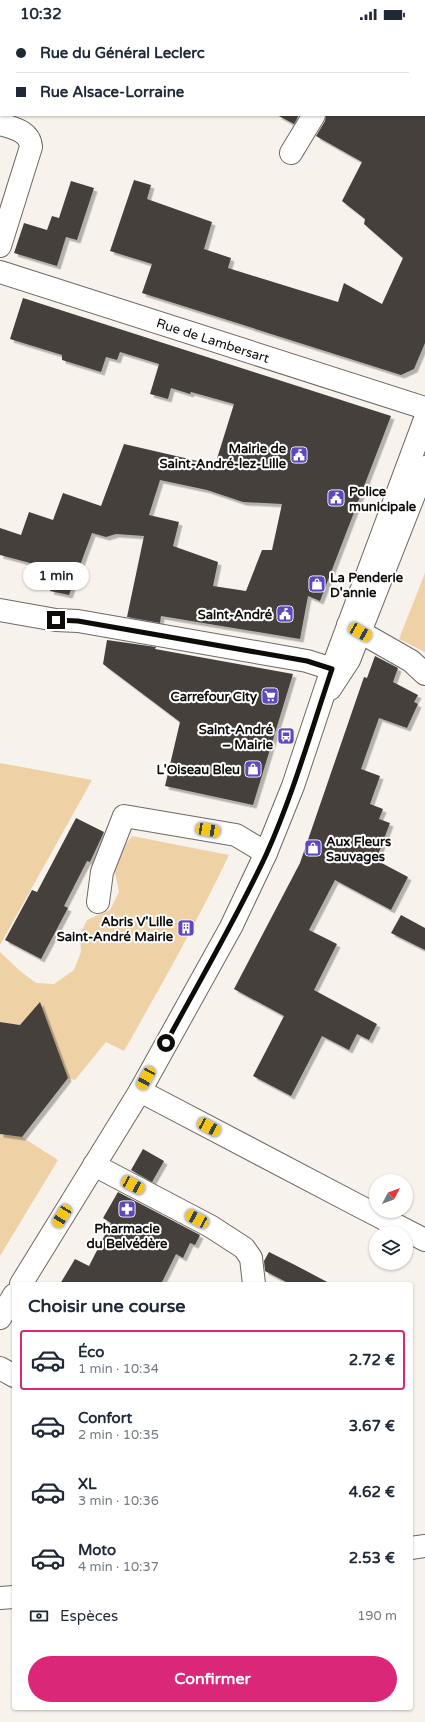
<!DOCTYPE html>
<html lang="fr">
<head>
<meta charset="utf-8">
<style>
  :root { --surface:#fff; --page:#f6f6f7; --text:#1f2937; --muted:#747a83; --line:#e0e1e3; --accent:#db2777 }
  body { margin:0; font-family:"Varela Round",sans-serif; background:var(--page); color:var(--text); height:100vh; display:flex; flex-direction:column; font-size:15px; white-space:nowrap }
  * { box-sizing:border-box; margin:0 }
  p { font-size:13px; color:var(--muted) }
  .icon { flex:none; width:22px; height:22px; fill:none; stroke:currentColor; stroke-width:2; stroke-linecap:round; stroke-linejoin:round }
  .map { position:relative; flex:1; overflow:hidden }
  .details { position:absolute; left:12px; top:1254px; width:401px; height:428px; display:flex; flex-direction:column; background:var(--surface); border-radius:4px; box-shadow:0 1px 3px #0004 }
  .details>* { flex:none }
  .banner { position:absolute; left:0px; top:0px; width:425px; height:88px; box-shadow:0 1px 3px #0004; display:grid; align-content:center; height:88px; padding:0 16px; background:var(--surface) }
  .needle { width:26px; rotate:49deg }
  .buttons { position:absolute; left:369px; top:1146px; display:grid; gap:8px }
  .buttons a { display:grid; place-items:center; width:44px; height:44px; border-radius:50%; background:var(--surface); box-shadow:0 1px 3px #0004; font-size:20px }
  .end { position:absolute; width:18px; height:18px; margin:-9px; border:5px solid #0d0c09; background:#fff; box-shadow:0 0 0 2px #fff }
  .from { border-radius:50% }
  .bubble { position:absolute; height:28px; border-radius:14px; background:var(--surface); box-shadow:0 1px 3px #0004; font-size:13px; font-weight:800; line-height:28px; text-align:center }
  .car { position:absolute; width:12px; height:24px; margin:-12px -6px; border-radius:5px; box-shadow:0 0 3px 1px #0007; background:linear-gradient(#f5c518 24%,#345 0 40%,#f5c518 0 76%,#345 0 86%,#f5c518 0) }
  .banner b { display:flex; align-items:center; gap:14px; height:38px; font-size:15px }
  .banner b+b { border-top:1px solid var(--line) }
  .banner i { width:10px; height:10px; background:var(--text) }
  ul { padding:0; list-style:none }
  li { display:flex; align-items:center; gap:12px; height:60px; margin:0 8px 6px; padding:0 8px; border:2px solid transparent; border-radius:4px }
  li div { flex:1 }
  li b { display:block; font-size:15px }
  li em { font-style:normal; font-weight:800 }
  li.current { border-color:var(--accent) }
  li>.icon { width:36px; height:36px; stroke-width:1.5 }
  h2 { padding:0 16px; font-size:18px; line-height:48px }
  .pay { display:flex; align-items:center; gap:10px; height:44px; padding:0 16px; font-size:15px }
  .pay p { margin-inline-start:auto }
  .button { display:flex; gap:8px; margin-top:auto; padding:8px 16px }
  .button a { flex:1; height:46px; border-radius:24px; background:var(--accent); color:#fff; font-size:16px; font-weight:800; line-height:46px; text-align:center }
  .status { display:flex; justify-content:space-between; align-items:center; height:28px; padding:0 20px; background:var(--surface); direction:ltr }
  .status svg { height:11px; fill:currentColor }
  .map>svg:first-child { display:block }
  .green { fill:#efd1a6 }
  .building { fill:#45413b; fill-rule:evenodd; filter:url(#shadow) }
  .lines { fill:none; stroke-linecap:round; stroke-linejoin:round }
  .minor-casing { stroke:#6d6963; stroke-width:24 }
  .major-casing { stroke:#6d6963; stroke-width:24 }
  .minor { stroke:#fff; stroke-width:22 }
  .major { stroke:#fff; stroke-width:22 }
  .route { stroke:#0d0c09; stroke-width:5 }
  .labels { text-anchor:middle; stroke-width:4; stroke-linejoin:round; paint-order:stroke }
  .street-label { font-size:13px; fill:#0d0c09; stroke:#fff }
  .poi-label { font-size:13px; font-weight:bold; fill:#0d0c09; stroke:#fff; text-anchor:end }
</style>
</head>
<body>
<div class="status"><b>10:32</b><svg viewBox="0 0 49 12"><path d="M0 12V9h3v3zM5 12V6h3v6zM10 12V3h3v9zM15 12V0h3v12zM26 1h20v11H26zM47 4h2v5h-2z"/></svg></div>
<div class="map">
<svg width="425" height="1694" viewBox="0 0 425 1694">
  <defs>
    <filter id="shadow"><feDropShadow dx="3.5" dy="3.5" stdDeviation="0" flood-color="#0004"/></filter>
  </defs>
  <rect width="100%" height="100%" fill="#f7f2eb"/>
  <path class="green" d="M 425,545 L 425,624 L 399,611 Z
    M 0,735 L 92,752 L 0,917 Z
    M 132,808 L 229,827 C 197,894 161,958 124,1023 L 106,1014 L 75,1052 L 68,1050 L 42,980 L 20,997 L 0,994 L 0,924 L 20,943 L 36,955 L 54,956 L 74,942 L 81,924 L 80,906 L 87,892 L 110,882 L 119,864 L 115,845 L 120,824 Z
    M 0,1106 L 22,1109 L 58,1132 L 0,1228 Z"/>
  <path class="building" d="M 277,87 L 299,87 L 294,96 Z
    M 326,87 L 425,87 L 425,315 L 414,341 L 401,347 L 142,265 L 152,236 L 110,223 L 134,152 L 151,157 L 147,171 L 212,194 L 204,221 L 231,230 L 228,240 L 338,274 L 344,255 L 382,276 L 403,230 L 364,196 L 365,191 L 342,173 L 362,134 L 316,108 L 325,93 Z
    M 71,153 L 94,160 L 77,212 L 66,209 L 57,238 L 14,225 L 24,195 L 47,202 L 52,188 L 59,190 Z
    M 23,270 L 391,388 L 320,573 L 308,568 L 300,611 L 161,588 L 160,595 L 127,589 L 144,508 L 116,506 L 106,509 L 92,505 L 69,567 L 50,563 L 56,547 L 48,544 L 49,540 L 0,527 L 0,500 L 21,507 L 29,484 L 53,492 L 63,465 L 101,478 L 124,416 L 215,437 L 234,376 L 191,364 L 190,366 L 171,360 L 168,371 L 150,366 L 159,336 L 120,324 L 117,332 L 106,329 L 101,344 L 62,332 L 62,327 L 10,311 ZM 160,452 L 207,462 L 243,474 L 282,476 L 272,522 L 262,522 L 246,563 L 213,558 L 218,534 L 173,518 L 179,494 L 149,487 Z
    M 107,612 L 156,619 L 155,621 L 293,646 L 253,777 L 165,758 L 180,694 L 103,636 Z
    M 375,628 L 398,640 L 393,654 L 418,667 L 414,674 L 418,676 L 407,700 L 379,690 L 361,741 L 380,748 L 370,776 L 383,781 L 379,791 L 390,795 L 376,832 L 408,849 L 391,882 L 335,852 L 309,902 L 337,916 L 314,962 L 377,996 L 369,1012 L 357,1006 L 349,1022 L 322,1008 L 291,1068 L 253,1048 L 284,988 L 234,961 L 300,835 L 364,649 L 367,650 Z
    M 76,790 L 104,804 L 90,834 L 87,833 L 64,878 L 68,880 L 41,931 L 5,912 L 32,862 L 37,864 Z
    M 401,887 L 425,900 L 425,922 L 391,905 Z
    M 40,974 L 68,1050 L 22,1109 L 0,1106 L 0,994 L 20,997 Z
    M 143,1121 L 164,1133 L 152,1154 L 131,1142 Z
    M 118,1164 L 200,1207 L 195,1217 L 190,1215 L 183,1230 L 176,1226 L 161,1256 L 60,1256 L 75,1231 L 89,1238 L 111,1195 L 103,1190 Z
    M 269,1224 L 295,1237 L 331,1256 L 290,1256 L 265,1243 L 264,1233 Z"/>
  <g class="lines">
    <g class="minor-casing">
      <path id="minor" d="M 296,0 L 298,1
        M 424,71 L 425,71
        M 0,96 C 13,100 30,103 31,119 L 0,218
        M 291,125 L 314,87
        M 0,244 L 425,380
        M 0,582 L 56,592 L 78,593 L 307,633 L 332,641
        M 348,597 L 411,633 L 425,646
        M 330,661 L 349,632 L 425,439
        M 98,874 L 102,844 L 124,788 L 236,807 L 266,825
        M 140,1063 L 359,1178 L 425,1212
        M 94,1137 L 210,1198 L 244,1220 L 251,1230 L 254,1256
        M 0,1340 L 14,1348
        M 411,1520 L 425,1518
        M 0,1570 L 14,1569"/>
    </g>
    <g class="major-casing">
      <path id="major" d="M 21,1256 L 140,1063 L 231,899 L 266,825 L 293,758 L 332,641 L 425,391
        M 0,1290 L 14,1267"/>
    </g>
    <use href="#minor" class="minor"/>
    <use href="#major" class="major"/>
  </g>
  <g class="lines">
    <path class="route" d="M 56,592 L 78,593 L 307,633 L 332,641 C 311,703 293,767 266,827 C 236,891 200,952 166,1015"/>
  </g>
  <defs>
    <g id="civic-square" transform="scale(0.9)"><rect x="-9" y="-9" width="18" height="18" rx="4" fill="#5e48c0" stroke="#fff"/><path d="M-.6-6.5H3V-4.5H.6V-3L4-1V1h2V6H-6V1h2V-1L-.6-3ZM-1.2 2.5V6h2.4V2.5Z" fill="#fff"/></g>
    <g id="shop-square" transform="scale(0.9)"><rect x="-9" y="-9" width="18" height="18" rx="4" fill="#5e48c0" stroke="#fff"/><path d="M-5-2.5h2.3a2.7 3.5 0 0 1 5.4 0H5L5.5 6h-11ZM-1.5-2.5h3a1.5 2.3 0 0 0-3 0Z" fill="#fff"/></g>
    <g id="supermarket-square" transform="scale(0.9)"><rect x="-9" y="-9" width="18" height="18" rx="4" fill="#5e48c0" stroke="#fff"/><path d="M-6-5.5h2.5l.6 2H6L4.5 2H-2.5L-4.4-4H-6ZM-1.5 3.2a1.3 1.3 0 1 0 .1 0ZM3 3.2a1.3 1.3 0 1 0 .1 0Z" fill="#fff"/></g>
    <g id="bus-square" transform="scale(0.9)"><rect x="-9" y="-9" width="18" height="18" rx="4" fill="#5e48c0" stroke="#fff"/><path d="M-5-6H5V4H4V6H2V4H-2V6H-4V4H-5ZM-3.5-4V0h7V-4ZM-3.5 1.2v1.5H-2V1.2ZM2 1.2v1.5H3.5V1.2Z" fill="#fff"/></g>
    <g id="building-square" transform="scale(0.9)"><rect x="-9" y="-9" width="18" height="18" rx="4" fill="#5e48c0" stroke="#fff"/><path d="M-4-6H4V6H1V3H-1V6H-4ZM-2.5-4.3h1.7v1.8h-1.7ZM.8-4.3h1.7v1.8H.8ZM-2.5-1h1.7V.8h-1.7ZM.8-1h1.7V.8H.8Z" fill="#fff"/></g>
    <g id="pharmacy-square" transform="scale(0.9)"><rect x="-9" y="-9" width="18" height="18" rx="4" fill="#5e48c0" stroke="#fff"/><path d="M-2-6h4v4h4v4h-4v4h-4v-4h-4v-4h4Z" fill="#fff"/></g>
  </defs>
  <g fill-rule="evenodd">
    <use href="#civic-square" x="299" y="427"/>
    <use href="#civic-square" x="336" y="470"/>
    <use href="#shop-square" x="317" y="556"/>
    <use href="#civic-square" x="285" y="586"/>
    <use href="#supermarket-square" x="270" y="668"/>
    <use href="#bus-square" x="286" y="708"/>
    <use href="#shop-square" x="253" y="741"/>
    <use href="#shop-square" x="313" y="820"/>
    <use href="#building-square" x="186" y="900"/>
    <use href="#pharmacy-square" x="127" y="1181"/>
  </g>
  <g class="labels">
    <g class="street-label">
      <text transform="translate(213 312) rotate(18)" y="5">Rue de Lambersart</text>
    </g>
    <g class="poi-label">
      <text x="286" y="425">Mairie de<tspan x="286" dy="15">Saint-André-lez-Lille</tspan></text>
      <text x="349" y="468" text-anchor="start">Police<tspan x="349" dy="15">municipale</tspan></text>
      <text x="330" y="554" text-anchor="start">La Penderie<tspan x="330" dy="15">D'annie</tspan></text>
      <text x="272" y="591">Saint-André</text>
      <text x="257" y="673">Carrefour City</text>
      <text x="273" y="706">Saint-André<tspan x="273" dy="15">– Mairie</tspan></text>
      <text x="240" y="746">L'Oiseau Bleu</text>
      <text x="326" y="818" text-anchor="start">Aux Fleurs<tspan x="326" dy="15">Sauvages</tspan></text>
      <text x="173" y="898">Abris V'Lille<tspan x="173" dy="15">Saint-André Mairie</tspan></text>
      <text x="127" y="1205" text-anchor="middle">Pharmacie<tspan x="127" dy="15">du Belvédère</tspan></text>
    </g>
  </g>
</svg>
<div class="buttons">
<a><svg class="needle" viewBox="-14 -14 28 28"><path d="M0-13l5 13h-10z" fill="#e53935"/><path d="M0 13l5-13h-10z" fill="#747a83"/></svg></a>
<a><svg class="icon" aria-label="layers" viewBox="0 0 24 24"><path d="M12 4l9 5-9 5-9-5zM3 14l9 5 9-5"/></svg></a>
</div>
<i class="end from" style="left:166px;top:1015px"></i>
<i class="end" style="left:56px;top:592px"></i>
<div class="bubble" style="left:23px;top:534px;width:66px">1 min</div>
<i class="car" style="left:360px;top:604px;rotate:120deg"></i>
<i class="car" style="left:208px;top:802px;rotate:99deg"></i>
<i class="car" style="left:146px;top:1050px;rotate:209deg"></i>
<i class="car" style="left:209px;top:1099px;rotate:118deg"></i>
<i class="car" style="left:133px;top:1157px;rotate:118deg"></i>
<i class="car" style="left:62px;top:1188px;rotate:212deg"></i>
<i class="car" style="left:197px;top:1191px;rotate:298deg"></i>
<div class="banner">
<b><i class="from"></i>Rue du Général Leclerc</b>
<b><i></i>Rue Alsace-Lorraine</b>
</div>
<section class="details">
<h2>Choisir une course</h2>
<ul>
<li class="current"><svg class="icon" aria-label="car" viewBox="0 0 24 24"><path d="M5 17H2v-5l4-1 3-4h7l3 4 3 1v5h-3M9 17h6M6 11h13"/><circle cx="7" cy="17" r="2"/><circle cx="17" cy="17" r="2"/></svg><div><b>Éco</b><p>1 min · 10:34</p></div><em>2.72 €</em></li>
<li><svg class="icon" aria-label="car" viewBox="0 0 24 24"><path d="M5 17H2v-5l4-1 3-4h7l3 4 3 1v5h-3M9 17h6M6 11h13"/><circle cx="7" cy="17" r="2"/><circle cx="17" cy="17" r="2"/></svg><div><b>Confort</b><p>2 min · 10:35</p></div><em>3.67 €</em></li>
<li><svg class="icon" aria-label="car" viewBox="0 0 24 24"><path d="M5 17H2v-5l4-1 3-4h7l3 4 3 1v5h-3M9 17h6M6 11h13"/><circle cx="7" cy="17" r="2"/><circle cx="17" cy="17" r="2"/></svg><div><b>XL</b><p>3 min · 10:36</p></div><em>4.62 €</em></li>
<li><svg class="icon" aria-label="car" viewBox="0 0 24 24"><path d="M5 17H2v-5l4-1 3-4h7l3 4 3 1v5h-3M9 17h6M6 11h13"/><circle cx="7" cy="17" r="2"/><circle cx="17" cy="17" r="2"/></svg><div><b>Moto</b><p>4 min · 10:37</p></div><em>2.53 €</em></li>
</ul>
<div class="pay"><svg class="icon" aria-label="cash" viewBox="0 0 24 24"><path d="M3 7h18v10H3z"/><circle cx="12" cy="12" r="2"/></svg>Espèces<p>190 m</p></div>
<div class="button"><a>Confirmer</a></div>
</section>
</div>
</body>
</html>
